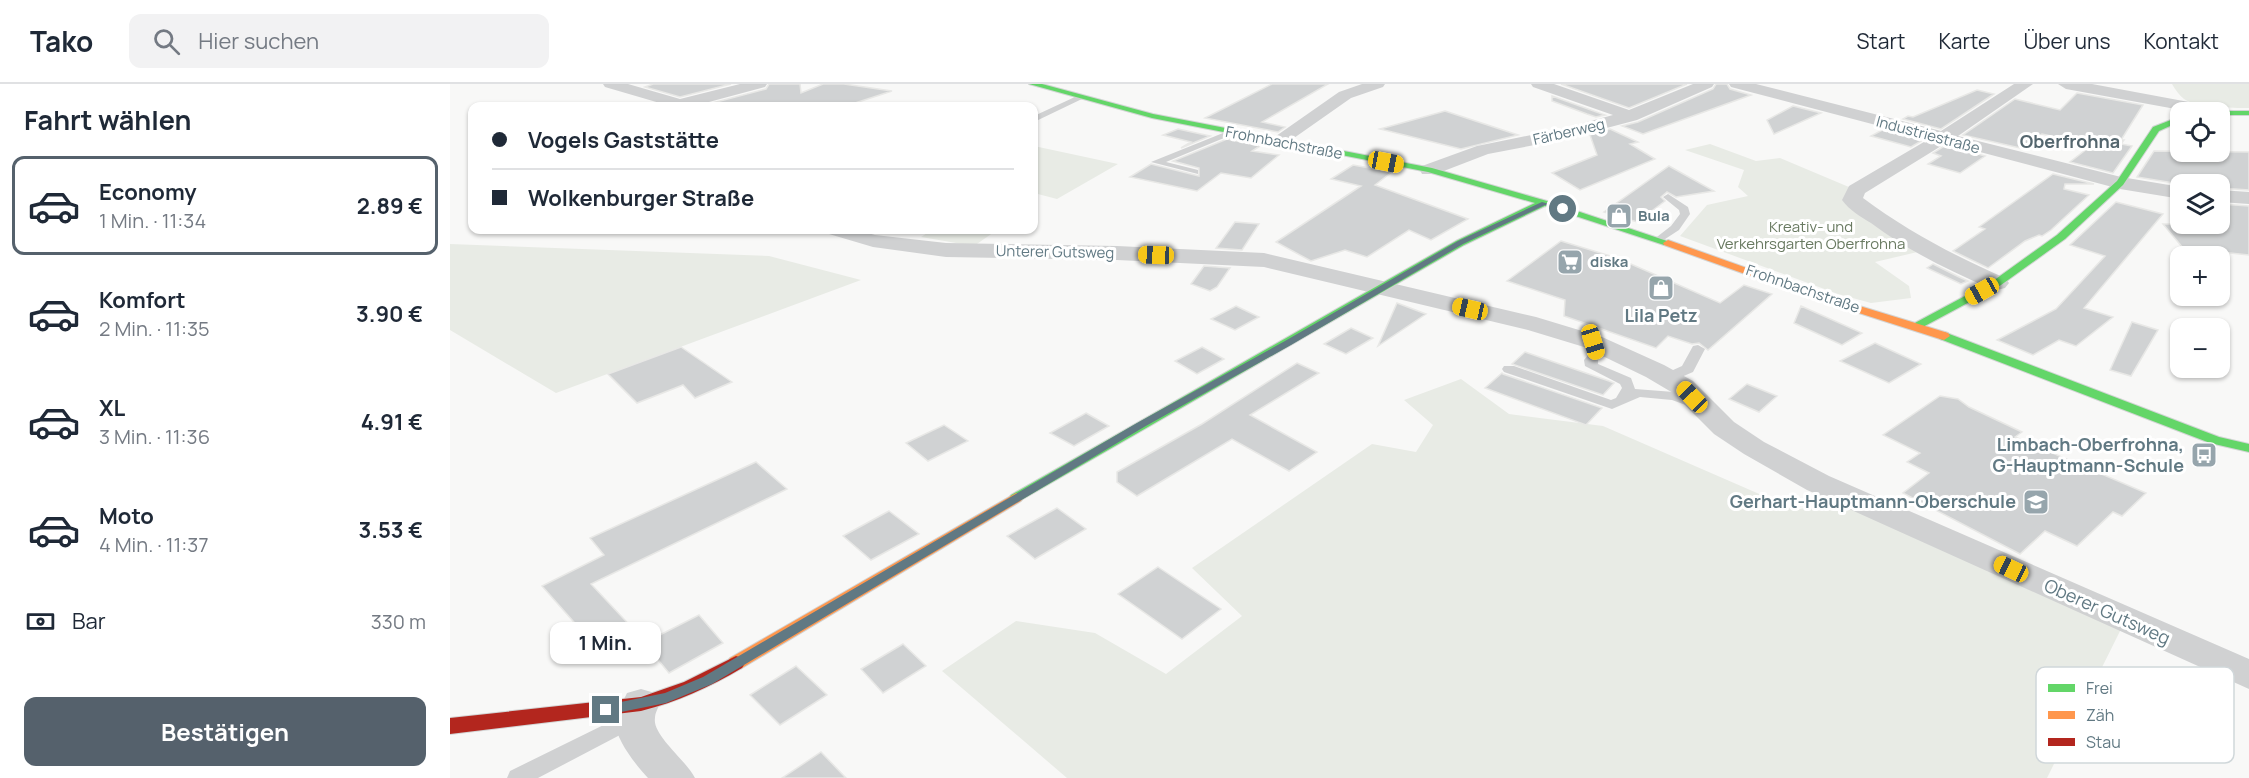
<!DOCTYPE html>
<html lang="de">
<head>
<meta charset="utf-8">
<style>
  :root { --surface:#fff; --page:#f2f2f3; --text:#1f2937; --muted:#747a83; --line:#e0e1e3; --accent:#55616c }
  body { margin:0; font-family:Manrope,sans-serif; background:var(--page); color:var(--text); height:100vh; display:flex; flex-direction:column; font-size:22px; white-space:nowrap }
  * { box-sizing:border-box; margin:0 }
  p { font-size:20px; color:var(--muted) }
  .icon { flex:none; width:33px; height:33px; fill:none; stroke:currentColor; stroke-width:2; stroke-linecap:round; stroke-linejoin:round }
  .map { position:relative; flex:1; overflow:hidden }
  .panel { display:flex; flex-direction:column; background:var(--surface); width:450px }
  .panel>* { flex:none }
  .top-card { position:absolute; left:18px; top:18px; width:570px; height:132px; border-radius:12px; box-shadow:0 2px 4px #0004; display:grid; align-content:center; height:132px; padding:0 24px; background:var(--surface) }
  .controls { position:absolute; left:1720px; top:18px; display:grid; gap:12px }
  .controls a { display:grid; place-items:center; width:60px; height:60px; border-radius:12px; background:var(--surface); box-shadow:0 2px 4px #0004; font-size:30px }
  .end { position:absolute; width:27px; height:27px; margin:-14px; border:8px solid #617983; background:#fff; box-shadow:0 0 0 3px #fff }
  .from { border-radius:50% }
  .bubble { position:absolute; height:42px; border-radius:12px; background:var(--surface); box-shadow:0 2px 4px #0004; font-size:20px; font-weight:700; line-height:42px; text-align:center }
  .car { position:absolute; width:18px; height:36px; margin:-18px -9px; border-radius:8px; box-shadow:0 0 4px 2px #0007; background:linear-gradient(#f5c518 24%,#345 0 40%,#f5c518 0 76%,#345 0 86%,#f5c518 0) }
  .top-card b { display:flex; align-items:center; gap:21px; height:57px; font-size:22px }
  .top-card b+b { border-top:2px solid var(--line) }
  .top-card i { width:15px; height:15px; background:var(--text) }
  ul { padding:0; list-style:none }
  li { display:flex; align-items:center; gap:18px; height:99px; margin:0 12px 9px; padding:0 12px; border:3px solid transparent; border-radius:12px }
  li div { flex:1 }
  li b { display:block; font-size:22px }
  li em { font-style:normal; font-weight:700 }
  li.selected { border-color:var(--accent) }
  li>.icon { width:54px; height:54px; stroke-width:1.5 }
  h2 { padding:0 24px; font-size:27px; line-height:72px }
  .pay { display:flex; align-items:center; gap:15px; height:66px; padding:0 24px; font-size:22px }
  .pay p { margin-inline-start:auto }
  .button { display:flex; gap:12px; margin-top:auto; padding:12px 24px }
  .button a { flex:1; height:69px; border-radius:12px; background:var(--accent); color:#fff; font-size:24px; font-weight:700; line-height:69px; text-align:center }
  header { display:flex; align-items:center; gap:36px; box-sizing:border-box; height:84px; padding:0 30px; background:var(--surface); border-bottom:2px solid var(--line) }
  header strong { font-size:28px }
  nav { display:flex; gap:33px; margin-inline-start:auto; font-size:21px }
  .search { width:420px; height:54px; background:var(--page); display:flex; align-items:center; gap:15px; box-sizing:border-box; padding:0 21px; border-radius:12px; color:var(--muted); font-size:22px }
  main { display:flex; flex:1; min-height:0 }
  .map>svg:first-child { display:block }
  .green { fill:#e8ebe5 }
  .building { fill:#d0d2d3; stroke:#e8e8e6; stroke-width:1.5 }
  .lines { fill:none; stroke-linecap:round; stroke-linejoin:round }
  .fast-casing { stroke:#d3d5d5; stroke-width:2 }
  .slow-casing { stroke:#d3d5d5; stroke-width:2 }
  .jam-casing { stroke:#d3d5d5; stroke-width:2 }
  .lane { fill:#d0d1d2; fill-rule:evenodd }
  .street { fill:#d0d1d2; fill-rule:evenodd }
  .fast { fill:#63d668; fill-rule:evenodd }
  .slow { fill:#ff974d; fill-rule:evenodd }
  .jam { fill:#b3261e; fill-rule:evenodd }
  .route { fill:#617983 }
  .labels { text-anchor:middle; stroke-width:6; stroke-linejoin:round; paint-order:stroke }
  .far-street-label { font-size:15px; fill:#617983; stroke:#fff }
  .far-poi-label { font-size:15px; font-weight:bold; fill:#617983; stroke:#fff; text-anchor:start }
  .far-park-label { font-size:15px; fill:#697a61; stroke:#fff }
  .far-quarter-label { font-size:18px; font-weight:bold; fill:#54666e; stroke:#fff }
  .poi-label { font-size:18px; font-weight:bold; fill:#617983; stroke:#fff; text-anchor:end }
  .street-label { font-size:18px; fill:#617983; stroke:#fff }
  .key { fill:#fff; stroke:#d0d7da; stroke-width:1.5 }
  .key-label { font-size:16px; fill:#617983 }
</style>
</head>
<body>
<header>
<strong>Tako</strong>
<div class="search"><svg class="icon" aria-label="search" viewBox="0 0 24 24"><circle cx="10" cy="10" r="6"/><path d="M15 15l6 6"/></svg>Hier suchen</div>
<nav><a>Start</a><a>Karte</a><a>Über uns</a><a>Kontakt</a></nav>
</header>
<main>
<section class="panel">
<h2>Fahrt wählen</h2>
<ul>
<li class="selected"><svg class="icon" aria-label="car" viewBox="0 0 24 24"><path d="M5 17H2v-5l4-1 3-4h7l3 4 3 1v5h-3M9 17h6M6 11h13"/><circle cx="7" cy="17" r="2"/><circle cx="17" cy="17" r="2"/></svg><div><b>Economy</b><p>1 Min. · 11:34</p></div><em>2.89 €</em></li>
<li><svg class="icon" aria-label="car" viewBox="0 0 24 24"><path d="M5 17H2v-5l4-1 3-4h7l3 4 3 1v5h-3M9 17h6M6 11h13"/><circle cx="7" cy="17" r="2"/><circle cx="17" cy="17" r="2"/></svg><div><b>Komfort</b><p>2 Min. · 11:35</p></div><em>3.90 €</em></li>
<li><svg class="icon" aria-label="car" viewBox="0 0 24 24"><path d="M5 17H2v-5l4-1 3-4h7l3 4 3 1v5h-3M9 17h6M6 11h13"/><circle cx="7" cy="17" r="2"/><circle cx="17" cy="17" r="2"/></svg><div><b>XL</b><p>3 Min. · 11:36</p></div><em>4.91 €</em></li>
<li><svg class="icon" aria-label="car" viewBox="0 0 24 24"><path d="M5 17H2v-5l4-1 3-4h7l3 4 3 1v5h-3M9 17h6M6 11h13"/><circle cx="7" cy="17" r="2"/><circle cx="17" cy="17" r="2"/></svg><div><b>Moto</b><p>4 Min. · 11:37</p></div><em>3.53 €</em></li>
</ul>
<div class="pay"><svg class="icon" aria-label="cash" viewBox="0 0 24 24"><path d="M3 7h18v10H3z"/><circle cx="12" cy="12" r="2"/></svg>Bar<p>330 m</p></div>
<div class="button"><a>Bestätigen</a></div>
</section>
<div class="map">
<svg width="1799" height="694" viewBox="0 0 1799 694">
  <rect width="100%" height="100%" fill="#f8f8f7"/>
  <path class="green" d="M 1722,0 L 1799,0 L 1799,24 C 1782,24 1747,24 1734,15 C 1729,11 1725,5 1722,0 Z
    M 1260,60 L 1306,77 L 1330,74 L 1406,106 L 1402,115 L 1476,166 L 1425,178 L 1459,202 L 1461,214 L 1421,219 L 1388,210 L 1230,152 L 1257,121 L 1298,112 L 1288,103 L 1294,86 L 1235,66 Z
    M 584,62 L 668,80 L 607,115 L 584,109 Z
    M 482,146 L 547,146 L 524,162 L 471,153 Z
    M 0,160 L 319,172 L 411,196 L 106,309 L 0,246 Z
    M 1011,295 L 1059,330 L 1153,342 L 1346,426 L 1401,413 L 1675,537 L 1597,694 L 617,694 L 492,587 L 566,537 L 645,549 L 716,590 L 792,532 L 742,484 L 922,360 L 966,368 L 983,341 L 954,316 Z"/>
  <path class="building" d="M 203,0 L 281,0 L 230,13 L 195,3 Z
    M 319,0 L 350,0 L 351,9 L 373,0 L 394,0 L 442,7 L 396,22 L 251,22 L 316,5 Z
    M 822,0 L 878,0 L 812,38 L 835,43 L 828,48 L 755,34 Z
    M 1111,0 L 1237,0 L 1179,24 Z
    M 1266,0 L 1277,0 L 1280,5 L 1301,11 L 1193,50 L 1172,42 L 1188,38 L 1263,5 Z
    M 1527,6 L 1544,10 L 1491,45 L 1453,35 L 1458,32 L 1463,33 Z
    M 1627,9 L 1693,21 L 1671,56 L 1674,56 L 1671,60 L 1682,62 L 1663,89 L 1620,78 L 1642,61 L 1592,50 L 1570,64 L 1513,51 L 1565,15 L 1610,26 Z
    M 1102,12 L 1155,31 L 1146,33 L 1137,30 L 1102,17 Z
    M 1343,22 L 1371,29 L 1324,50 L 1317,36 Z
    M 995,27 L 1068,51 L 1011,65 L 930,45 Z
    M 728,45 L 760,52 L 731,64 L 741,58 L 713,51 Z
    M 1160,45 L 1188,58 L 1180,60 L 1205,75 L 1130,106 L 1102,89 L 1147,71 L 1140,51 Z
    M 1434,45 L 1473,56 L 1461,63 L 1421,52 Z
    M 777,55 L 810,62 L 802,67 L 829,71 L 801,94 L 771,89 L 747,107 L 680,93 L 701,80 L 749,92 L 749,84 L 723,77 Z
    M 1496,61 L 1535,72 L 1510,89 L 1478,80 L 1491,72 L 1483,69 Z
    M 1704,67 L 1799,68 L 1799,106 L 1770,104 L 1770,100 L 1730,100 L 1687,93 Z
    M 903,81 L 942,88 L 925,101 L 1018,135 L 981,156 L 959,146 L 917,173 L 895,166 L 861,177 L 826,158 L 911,102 L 881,95 Z
    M 1219,82 L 1264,107 L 1226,113 L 1217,108 L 1211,113 L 1215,117 L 1187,138 L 1154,128 Z
    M 1603,90 L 1644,100 L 1615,100 L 1614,105 L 1639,111 L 1601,146 L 1592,152 L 1589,151 L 1575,157 L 1538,184 L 1503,167 L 1535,145 L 1529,143 Z
    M 1666,118 L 1713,130 L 1634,224 L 1663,233 L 1626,262 L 1609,256 L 1583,271 L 1547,256 L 1606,225 L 1655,172 L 1620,161 Z
    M 1770,120 L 1799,122 L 1799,171 L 1733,164 L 1713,140 L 1770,140 Z
    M 785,138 L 809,140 L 792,166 L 766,164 Z
    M 1111,157 L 1167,174 L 1270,219 L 1294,201 L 1322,210 L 1258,266 L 1249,259 L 1242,260 L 1218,252 L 1206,264 L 1114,232 L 1115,216 L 1057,197 Z
    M 1483,180 L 1507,192 L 1518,197 L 1511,200 L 1477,184 Z
    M 754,182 L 780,184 L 767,203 L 760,207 L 741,200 Z
    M 947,219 L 976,230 L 928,262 Z
    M 786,222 L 809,233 L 785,246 L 761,235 Z
    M 1351,222 L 1412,249 L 1392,261 L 1344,239 Z
    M 1682,238 L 1708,246 L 1681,292 L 1660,286 Z
    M 901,244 L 923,254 L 896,270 L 874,260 Z
    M 1425,259 L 1471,280 L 1439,299 L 1390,277 Z
    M 231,263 L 282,298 L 245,314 L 233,301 L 187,319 L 158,290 Z
    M 752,263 L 774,275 L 747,290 L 725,277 Z
    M 1075,268 L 1159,297 L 1164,299 L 1153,311 L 1062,280 Z
    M 847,279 L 869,289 L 800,331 L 867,368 L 839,387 L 782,355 L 687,412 L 667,398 L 667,388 L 752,340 Z
    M 1052,289 L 1053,290 L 1152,324 L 1136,341 L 1035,304 Z
    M 1297,300 L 1327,312 L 1309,328 L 1279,315 Z
    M 1490,312 L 1508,315 L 1519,323 L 1572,348 L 1565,353 L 1696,409 L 1672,432 L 1663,428 L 1627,462 L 1595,447 L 1570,470 L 1453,409 L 1479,389 L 1457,378 L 1470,369 L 1433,351 Z
    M 636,329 L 659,342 L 624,362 L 600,349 Z
    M 494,341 L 518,357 L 478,377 L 456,359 Z
    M 306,378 L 337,405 L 141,500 L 189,551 L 153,571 L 92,502 L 154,471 L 140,454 Z
    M 607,424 L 636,445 L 585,475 L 557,452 Z
    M 439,427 L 469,450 L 421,476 L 393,452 Z
    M 708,483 L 771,525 L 732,555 L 668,510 Z
    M 249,531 L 273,559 L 219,589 L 194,559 Z
    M 453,560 L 476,582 L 433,609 L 411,585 Z
    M 346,582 L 377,611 L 330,641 L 300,611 Z
    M 371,668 L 396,694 L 332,694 Z"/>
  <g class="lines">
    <g class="fast-casing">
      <path id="fast" d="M 579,0 L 592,0 L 703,30 L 982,84 L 1097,117 L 1223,159 L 1222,161 L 1214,161 L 1095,122 L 1014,161 L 566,419 L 561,417 L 559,414 L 561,411 L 1006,157 L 1085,119 L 978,88 L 702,34 Z
        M 1770,27 L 1799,27 L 1799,31 L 1770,31 L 1770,28 L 1766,28 Z
        M 1731,32 L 1731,37 L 1709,47 L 1673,101 L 1615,155 L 1551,201 L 1471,244 L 1463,244 L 1461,242 L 1463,240 L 1543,197 L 1607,151 L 1667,97 L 1703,43 Z
        M 1494,248 L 1769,353 L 1799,360 L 1799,368 L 1760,359 L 1490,255 L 1488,252 L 1490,249 Z"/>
    </g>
    <g class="slow-casing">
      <path id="slow" d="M 1218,156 L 1367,209 L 1498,249 L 1500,252 L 1494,256 L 1490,255 L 1359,213 L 1214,161 L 1213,159 Z
        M 566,409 L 571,411 L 573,414 L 571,417 L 292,584 L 286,586 L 280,584 L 277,579 L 280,574 Z"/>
    </g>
    <g class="jam-casing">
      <path id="jam" d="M 286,572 L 292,574 L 295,579 L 292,584 C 260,603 227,618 191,627 L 0,650 L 0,634 L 191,613 L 234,598 Z"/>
    </g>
    <path class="lane" d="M 627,12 L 634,14 L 584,38 L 584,32 Z
      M 778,47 L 786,49 L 716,78 L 748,86 L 748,90 L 701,78 Z
      M 1218,110 L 1238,123 L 1240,130 L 1229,146 L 1209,159 L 1203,156 L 1221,142 L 1230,130 L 1229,126 L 1213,113 Z
      M 1143,254 L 1148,255 L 1154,269 L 1148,276 L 1148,280 L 1181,294 L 1185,305 L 1224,308 L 1249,317 L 1251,320 L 1244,324 L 1222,316 L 1190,313 L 1162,325 L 1054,288 L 1052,285 L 1054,282 L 1064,282 L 1161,316 L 1166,314 L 1172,304 L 1170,300 L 1135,282 L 1134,276 L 1140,269 L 1136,258 Z
      M 1248,261 L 1255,265 L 1243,288 L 1222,297 L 1212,297 L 1210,294 L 1212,291 L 1232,282 L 1243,262 Z
      M 182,627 L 189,629 L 192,635 L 189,641 L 88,694 L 57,694 L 60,687 Z"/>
    <path class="street" d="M 153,0 L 178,0 L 230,15 L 290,0 L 317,0 L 315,3 L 244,22 L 220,22 L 155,3 Z
      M 912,0 L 935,0 L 933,3 L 901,14 L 834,61 L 822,61 L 819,57 L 889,8 Z
      M 1081,0 L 1104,0 L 1179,26 L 1243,0 L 1264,0 L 1262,3 L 1187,36 L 1111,56 L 1038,70 L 986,90 L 972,90 L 970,86 L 972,82 L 1027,62 L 1111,45 L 1163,31 L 1083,3 Z
      M 1279,0 L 1306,0 L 1491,47 L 1564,0 L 1583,0 L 1508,52 L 1671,93 L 1731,103 L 1731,115 L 1670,105 L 1496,59 L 1415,109 L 1413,114 C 1457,147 1505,172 1555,194 L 1559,199 L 1555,204 L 1547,206 L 1539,204 C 1498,186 1457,166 1421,139 C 1411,133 1399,126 1392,116 L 1399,102 L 1479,55 L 1281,3 Z
      M 1608,0 L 1642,0 L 1771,24 L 1779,29 L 1771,34 L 1770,28 L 1742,28 L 1616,5 Z
      M 1770,106 L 1799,108 L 1799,120 L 1770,118 Z
      M 375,146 L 407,146 L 425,151 L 496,159 L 667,162 L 814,169 L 1086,233 L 1152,253 L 1214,281 L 1243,297 L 1284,338 L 1314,358 L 1379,392 L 1799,575 L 1799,605 L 1357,406 L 1294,370 L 1264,350 L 1223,309 L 1196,293 L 1134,263 L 1078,246 L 814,183 L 667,176 L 496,173 L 423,163 L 379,150 Z
      M 191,605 L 205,609 L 210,620 C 208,624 205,629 205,634 C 202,651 236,676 245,694 L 198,694 C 186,681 160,650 166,631 C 169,623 174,616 177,609 Z"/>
    <use href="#fast" class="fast"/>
    <use href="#slow" class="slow"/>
    <use href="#jam" class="jam"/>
  </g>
  <path class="route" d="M 1092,118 L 1117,125 L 1113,127 L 1095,121 L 1013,160 L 841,261 L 694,343 L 262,600 L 216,619 L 156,631 L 151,630 L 149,626 L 151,622 L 215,609 L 253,593 L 687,339 L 835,257 L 1008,157 Z"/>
  <defs>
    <g id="shop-square" transform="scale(1.35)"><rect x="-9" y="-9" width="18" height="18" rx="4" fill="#96a5ac" stroke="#fff"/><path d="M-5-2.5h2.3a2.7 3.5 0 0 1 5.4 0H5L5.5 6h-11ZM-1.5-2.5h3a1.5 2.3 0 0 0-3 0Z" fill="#fff"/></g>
    <g id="supermarket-square" transform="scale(1.35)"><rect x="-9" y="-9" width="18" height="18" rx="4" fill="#96a5ac" stroke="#fff"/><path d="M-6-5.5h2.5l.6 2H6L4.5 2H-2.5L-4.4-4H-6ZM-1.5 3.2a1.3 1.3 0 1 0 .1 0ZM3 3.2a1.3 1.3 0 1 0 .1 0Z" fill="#fff"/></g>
    <g id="bus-square" transform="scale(1.35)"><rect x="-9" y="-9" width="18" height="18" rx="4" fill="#96a5ac" stroke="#fff"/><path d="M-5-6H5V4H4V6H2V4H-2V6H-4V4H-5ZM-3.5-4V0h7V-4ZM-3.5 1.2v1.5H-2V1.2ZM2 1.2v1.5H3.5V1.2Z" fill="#fff"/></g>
    <g id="school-square" transform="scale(1.35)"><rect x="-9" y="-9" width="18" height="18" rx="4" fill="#96a5ac" stroke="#fff"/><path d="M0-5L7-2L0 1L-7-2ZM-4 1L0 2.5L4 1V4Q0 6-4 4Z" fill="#fff"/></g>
  </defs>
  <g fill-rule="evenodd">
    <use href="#shop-square" x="1169" y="132"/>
    <use href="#supermarket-square" x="1120" y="178"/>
    <use href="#shop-square" x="1211" y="204"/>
    <use href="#bus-square" x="1754" y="371"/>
    <use href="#school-square" x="1586" y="418"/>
  </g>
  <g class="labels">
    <g class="far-street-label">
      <text transform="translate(1119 48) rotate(-13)" y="5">Färberweg</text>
      <text transform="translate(1478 51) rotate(15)" y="5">Industriestraße</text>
      <text transform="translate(834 59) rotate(11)" y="5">Frohnbachstraße</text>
      <text transform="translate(605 168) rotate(1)" y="5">Unterer Gutsweg</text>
      <text transform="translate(1353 205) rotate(19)" y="5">Frohnbachstraße</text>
    </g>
    <g class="far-poi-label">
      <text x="1188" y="137">Bula</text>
      <text x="1140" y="183">diska</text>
    </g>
    <g class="far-park-label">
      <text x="1361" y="148">Kreativ- und<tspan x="1361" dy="17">Verkehrsgarten Oberfrohna</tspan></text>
    </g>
    <g class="far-quarter-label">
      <text x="1620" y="64">Oberfrohna</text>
    </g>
    <g class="poi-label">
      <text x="1211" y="238" text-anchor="middle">Lila Petz</text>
      <text x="1734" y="367">Limbach-Oberfrohna,<tspan x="1734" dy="21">G-Hauptmann-Schule</tspan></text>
      <text x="1566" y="424">Gerhart-Hauptmann-Oberschule</text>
    </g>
    <g class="street-label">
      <text transform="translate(1657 528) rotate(24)" y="6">Oberer Gutsweg</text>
    </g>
  </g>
  <rect x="1586" y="583" width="198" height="96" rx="9" class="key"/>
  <rect x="1598" y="600" width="27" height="8" fill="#63d668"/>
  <rect x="1598" y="627" width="27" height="8" fill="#ff974d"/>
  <rect x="1598" y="654" width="27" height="8" fill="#b3261e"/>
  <g class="key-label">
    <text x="1636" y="610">Frei</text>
    <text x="1636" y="637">Zäh</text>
    <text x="1636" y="664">Stau</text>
  </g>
</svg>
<div class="controls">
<a><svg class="icon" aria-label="locate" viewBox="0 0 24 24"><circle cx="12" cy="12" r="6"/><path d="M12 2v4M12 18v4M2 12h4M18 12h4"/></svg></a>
<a><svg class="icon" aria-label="layers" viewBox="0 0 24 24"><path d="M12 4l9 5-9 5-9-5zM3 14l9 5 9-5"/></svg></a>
<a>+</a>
<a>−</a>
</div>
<i class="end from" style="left:1113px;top:125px"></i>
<i class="end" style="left:156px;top:626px"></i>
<div class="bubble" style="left:100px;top:538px;width:111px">1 Min.</div>
<i class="car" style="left:936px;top:78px;rotate:101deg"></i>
<i class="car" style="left:706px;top:171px;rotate:272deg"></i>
<i class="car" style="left:1532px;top:207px;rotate:241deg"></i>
<i class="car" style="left:1020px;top:225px;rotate:283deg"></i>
<i class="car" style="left:1143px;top:258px;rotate:163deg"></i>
<i class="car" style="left:1242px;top:313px;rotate:316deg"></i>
<i class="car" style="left:1561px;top:485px;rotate:295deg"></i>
<div class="top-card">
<b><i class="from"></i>Vogels Gaststätte</b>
<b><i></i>Wolkenburger Straße</b>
</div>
</div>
</main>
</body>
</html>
